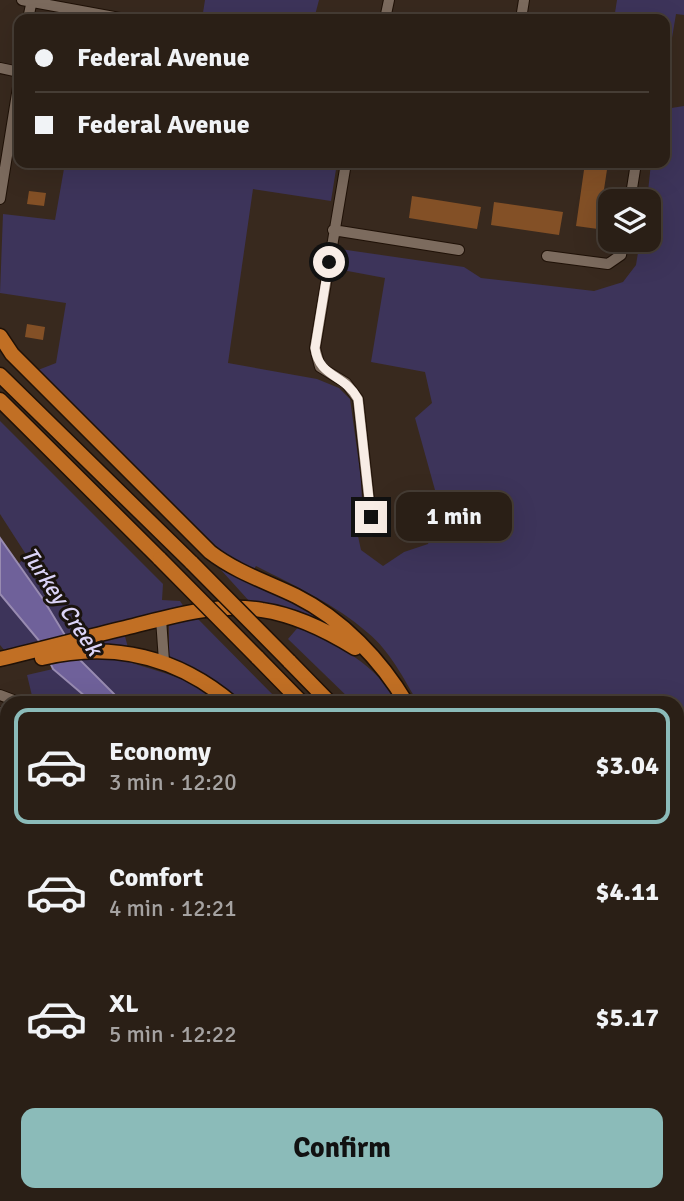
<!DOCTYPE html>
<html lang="en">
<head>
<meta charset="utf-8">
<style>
  :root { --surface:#2a1f16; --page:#32271f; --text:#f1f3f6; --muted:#a5a2a1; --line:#463d35; --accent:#8bbbb9 }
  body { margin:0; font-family:Signika,sans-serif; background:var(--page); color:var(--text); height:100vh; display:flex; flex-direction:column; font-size:26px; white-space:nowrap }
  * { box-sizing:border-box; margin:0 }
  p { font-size:23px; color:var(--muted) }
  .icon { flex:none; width:38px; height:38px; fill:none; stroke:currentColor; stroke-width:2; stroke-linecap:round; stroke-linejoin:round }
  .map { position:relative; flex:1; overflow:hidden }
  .details { position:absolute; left:0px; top:696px; width:684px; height:506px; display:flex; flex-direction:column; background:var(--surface); border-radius:21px 21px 0 0; box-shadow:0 7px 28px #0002,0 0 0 2px var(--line) }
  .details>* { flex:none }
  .hud { position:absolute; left:14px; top:14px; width:656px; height:154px; border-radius:14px; box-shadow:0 7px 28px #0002,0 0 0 2px var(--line); display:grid; align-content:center; height:154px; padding:0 21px; background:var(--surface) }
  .controls { position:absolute; left:598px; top:189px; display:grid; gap:14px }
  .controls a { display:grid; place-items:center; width:63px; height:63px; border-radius:14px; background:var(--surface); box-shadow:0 7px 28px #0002,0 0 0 2px var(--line); font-size:35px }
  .end { position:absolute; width:32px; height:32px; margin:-16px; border:9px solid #f8ede6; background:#111; box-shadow:0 0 0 4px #111 }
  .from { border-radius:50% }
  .bubble { position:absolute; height:49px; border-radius:14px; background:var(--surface); box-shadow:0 7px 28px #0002,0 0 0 2px var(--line); font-size:23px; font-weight:700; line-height:49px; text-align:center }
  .hud b { display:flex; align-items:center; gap:24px; height:66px; font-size:26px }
  .hud b+b { border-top:2px solid var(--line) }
  .hud i { width:18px; height:18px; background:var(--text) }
  ul { padding:12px 0 0; list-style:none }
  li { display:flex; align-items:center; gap:21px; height:116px; margin:0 14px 10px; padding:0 7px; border:4px solid transparent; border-radius:14px }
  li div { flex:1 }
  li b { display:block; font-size:26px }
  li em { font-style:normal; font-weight:700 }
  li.selected { border-color:var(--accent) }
  li>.icon { width:63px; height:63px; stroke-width:1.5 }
  .button { display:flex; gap:14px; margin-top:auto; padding:14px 21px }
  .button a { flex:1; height:80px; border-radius:14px; background:var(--accent); color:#111; font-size:28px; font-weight:700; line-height:80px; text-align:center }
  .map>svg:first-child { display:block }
  .green { fill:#3d345a }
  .water { fill:#6f619a; stroke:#988bb1; stroke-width:2 }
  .building { fill:#835026 }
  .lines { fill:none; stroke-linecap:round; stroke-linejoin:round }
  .minor-casing { stroke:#1f1107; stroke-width:12 }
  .highway-casing { stroke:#1f1107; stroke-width:17 }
  .minor { stroke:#7c6b5e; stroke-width:10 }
  .highway { stroke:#c16f24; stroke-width:14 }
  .rail { stroke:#94877e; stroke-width:2.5; stroke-dasharray:14 7; stroke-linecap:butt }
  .highway-bridge-casing { stroke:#1f1107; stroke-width:17; stroke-linecap:butt }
  .highway-bridge { stroke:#c16f24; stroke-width:14 }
  .route { stroke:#f8ede6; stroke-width:9 }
  .labels { text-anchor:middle; stroke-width:6; stroke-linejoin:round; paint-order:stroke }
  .water-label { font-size:23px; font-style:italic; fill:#dbd4f7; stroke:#1a130e }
</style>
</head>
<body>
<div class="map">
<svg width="684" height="1201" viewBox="0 0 684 1201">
  <rect width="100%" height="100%" fill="#38291e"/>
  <path class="green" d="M 205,0 L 319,0 L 314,19 L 202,19 Z
    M 617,0 L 684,0 L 684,15 L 676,14 L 671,44 L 665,42 L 665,19 L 614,19 Z
    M 684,106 L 684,1125 L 677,1115 L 677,704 L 418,703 C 404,679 390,651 368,633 C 335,604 295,586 256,566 L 254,569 L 225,555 L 38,370 L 56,363 L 66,303 L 0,293 L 3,214 L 55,220 L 65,163 L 337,163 L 331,201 L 253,189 L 228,363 L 317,379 L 339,388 L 350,399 L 361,478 L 363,526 L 356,527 L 361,550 L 383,566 L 404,552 L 428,544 L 440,508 L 415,418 L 432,403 L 425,372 L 371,362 L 385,278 L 337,269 L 340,249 L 464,267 L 481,278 L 594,291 L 623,282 L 636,265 L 640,240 L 649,240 L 649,201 L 647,201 L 651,163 L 665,163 L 665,109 Z
    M 0,421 L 163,584 L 162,600 L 180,601 L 184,607 L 121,621 L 132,663 L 187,680 L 221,703 L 123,703 L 80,660 L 18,564 L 27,556 L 0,514 Z
    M 212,560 L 299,602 L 327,621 L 293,609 L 250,602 Z
    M 0,594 L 41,643 L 5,651 L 0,645 Z
    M 196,617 L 281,703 L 240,703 L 169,657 L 169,625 Z
    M 300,625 C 343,648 372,663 400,703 L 354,703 L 288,639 Z
    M 53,669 L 93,703 L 38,703 L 33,700 L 27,675 Z
    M 208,1195 L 244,1195 L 249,1201 L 213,1201 Z
    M 311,1195 L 536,1195 L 540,1201 L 304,1201 Z
    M 568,1195 L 658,1195 L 662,1201 L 572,1201 Z"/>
  <path class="water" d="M 0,538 L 43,599 L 80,660 L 123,703 L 93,703 L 53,669 L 41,643 L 0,594 Z"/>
  <path class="building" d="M 585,163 L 608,163 L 598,229 L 576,226 Z
    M 29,191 L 46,193 L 44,206 L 27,204 Z
    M 412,196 L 481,207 L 477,229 L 409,218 Z
    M 494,202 L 563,212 L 559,235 L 491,225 Z
    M 27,324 L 45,327 L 43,340 L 25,337 Z
    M 0,930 L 7,940 L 0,948 Z
    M 7,1136 L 7,1171 L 0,1162 L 0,1142 Z"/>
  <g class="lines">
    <g class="minor-casing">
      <path id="minor" d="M 22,0 L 125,19
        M 28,19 L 32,0
        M 385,19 L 389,0
        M 521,19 L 524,0
        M 0,68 L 19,72
        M 346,163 L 315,348 L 320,367 L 346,383 L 358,399 L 371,518
        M 0,199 L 19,81
        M 630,201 L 636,163
        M 333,230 L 459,250
        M 547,256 L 608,264 L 621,255 L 624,240
        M 161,619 L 164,661
        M 0,695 L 24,704
        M 0,712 L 7,718
        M 0,890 L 7,900
        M 2,1040 L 7,1046
        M 0,1089 L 7,1083
        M 0,1125 L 7,1120
        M 111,1195 L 114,1201
        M 168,1195 L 173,1201
        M 483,1195 L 487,1201
        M 48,1201 L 55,1195
        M 133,1201 L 140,1195
        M 368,1201 L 369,1195"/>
    </g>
    <g class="highway-casing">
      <path id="highway" d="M 0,336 L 12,354 L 210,552 C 236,572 267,582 296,596 C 342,619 381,660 407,704
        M 0,375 L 192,563
        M 0,400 L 160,559
        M 257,657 L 303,704
        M 42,658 C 113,641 178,657 233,704
        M 0,659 C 42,649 83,638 125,628 C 170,617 215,602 262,610 C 296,615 326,630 355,648
        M 289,661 L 331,704
        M 677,1151 L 684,1160
        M 677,1184 L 684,1192"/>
    </g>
    <use href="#minor" class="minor"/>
    <use href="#highway" class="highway"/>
    <path class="rail" d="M 0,817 L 7,827
      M 269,1195 L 273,1201"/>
    <g class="highway-bridge-casing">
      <path id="highway-bridge" d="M 160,559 L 257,657
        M 192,563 L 289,661"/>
    </g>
    <use href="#highway-bridge" class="highway-bridge"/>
  </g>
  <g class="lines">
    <path class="route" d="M 329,262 L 315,348 C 319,378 345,374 358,399 L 371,517"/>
  </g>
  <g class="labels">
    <g class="water-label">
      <text transform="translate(62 601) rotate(56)" y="8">Turkey Creek</text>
    </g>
  </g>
</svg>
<div class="controls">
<a><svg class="icon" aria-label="layers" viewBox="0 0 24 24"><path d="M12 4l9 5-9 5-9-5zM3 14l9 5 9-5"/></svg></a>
</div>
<i class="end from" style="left:329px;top:262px"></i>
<i class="end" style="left:371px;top:517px"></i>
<div class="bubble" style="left:396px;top:492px;width:116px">1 min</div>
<div class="hud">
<b><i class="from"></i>Federal Avenue</b>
<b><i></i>Federal Avenue</b>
</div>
<section class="details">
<ul>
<li class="selected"><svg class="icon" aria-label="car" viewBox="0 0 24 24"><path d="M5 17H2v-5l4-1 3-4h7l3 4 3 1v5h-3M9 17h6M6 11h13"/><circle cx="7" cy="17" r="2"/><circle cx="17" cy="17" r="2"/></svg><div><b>Economy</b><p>3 min · 12:20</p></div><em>$3.04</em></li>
<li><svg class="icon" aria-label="car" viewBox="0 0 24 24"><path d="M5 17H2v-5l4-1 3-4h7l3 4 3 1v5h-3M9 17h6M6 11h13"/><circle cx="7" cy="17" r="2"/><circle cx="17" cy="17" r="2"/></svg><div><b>Comfort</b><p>4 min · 12:21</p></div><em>$4.11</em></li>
<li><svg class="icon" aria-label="car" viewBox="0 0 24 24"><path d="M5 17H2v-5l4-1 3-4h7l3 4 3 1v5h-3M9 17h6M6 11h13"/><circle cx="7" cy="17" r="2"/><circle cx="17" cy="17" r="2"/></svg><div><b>XL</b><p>5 min · 12:22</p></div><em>$5.17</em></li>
</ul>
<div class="button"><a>Confirm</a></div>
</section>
</div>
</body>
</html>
